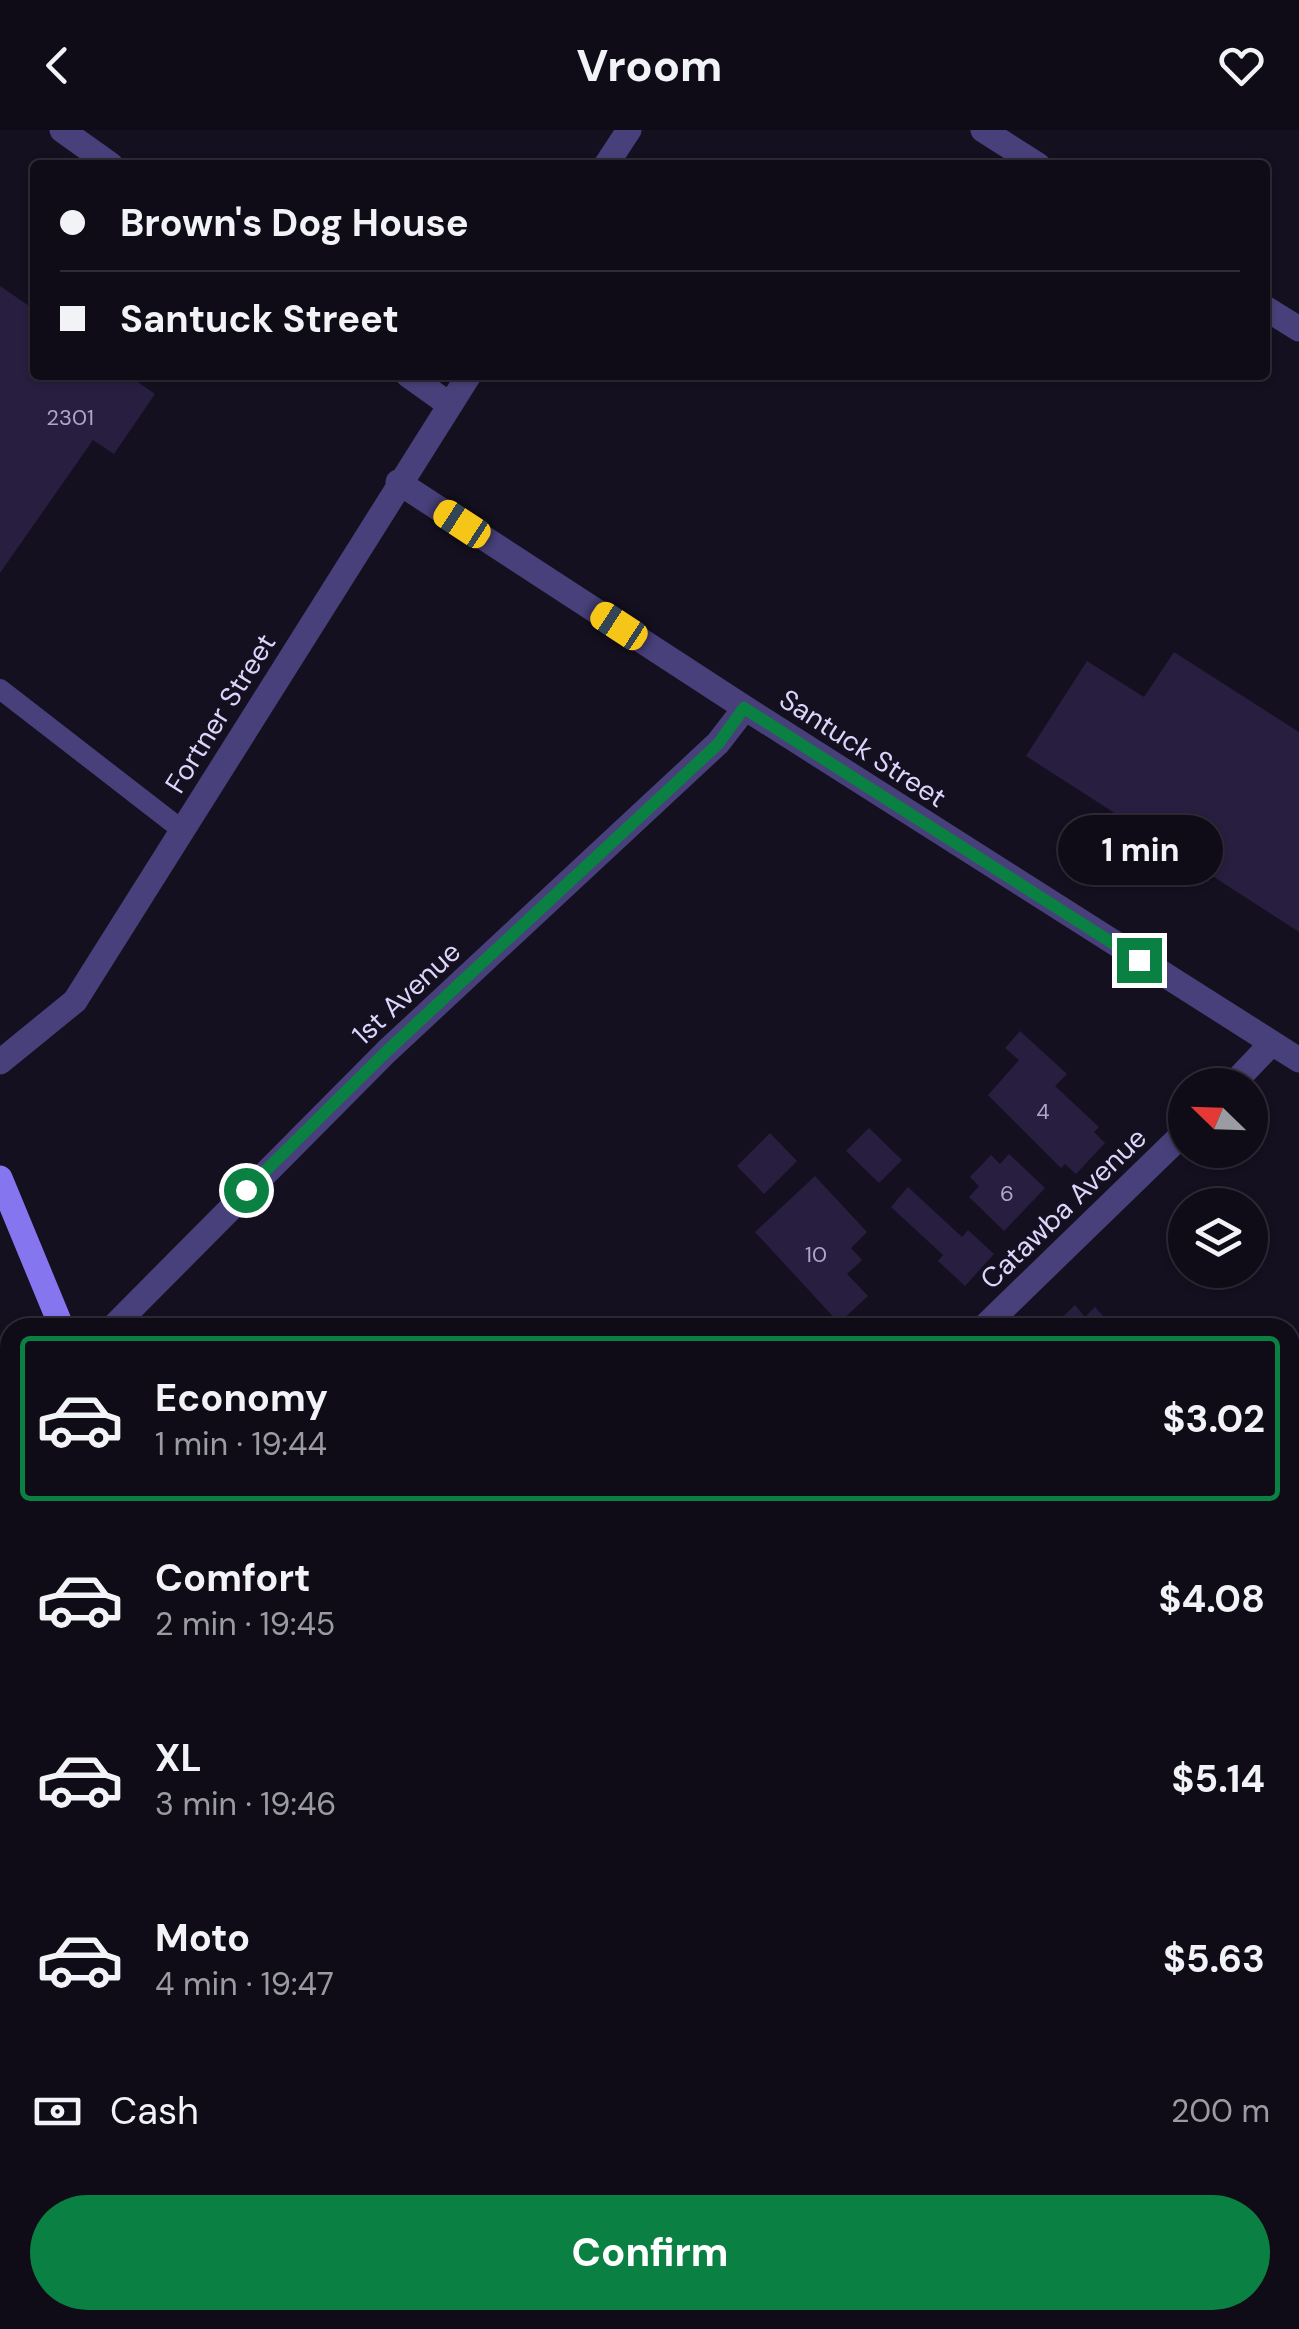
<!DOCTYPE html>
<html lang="en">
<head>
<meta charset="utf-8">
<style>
  :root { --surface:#0f0c18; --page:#1d1a25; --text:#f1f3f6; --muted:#9b9ba2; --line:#2f2c37; --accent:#0b8043 }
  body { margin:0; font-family:"DM Sans",sans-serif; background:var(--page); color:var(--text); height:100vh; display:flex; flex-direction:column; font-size:38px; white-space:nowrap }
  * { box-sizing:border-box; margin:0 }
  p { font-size:32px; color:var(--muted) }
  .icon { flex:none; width:55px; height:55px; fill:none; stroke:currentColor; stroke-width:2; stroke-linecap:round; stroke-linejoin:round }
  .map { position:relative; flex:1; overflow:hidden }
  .sheet { position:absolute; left:0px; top:1188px; width:1300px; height:1012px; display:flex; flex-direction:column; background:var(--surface); border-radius:30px 30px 0 0; box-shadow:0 2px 8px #0004,0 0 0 2px var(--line) }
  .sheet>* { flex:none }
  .guide { position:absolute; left:30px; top:30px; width:1240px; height:220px; border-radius:10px; box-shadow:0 2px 8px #0004,0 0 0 2px var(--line); display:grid; align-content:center; height:220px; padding:0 30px; background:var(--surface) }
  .needle { width:65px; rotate:293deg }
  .fabs { position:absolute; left:1168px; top:938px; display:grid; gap:20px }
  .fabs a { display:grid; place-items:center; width:100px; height:100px; border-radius:50%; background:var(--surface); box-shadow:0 2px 8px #0004,0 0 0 2px var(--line); font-size:50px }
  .end { position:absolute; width:45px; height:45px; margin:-22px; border:12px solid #0b8043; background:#fff; box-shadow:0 0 0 5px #fff }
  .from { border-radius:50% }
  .bubble { position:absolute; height:70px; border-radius:35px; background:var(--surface); box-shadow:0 2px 8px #0004,0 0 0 2px var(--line); font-size:32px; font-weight:700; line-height:70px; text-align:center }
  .car { position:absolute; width:30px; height:60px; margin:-30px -15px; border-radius:12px; box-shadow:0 0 8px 2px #0007; background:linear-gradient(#f5c518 24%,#345 0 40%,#f5c518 0 76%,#345 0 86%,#f5c518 0) }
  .guide b { display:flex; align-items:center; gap:35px; height:95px; font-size:38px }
  .guide b+b { border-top:2px solid var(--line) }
  .guide i { width:25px; height:25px; background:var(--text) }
  ul { padding:18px 0 0; list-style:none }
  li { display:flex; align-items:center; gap:30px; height:165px; margin:0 20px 15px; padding:0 10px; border:5px solid transparent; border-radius:10px }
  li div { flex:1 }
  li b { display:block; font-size:38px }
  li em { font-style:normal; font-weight:700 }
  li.selected { border-color:var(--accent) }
  li>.icon { width:90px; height:90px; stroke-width:1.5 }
  .pay { display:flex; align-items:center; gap:25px; height:110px; padding:0 30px; font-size:38px }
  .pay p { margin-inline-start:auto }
  .cta { display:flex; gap:20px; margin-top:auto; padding:20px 30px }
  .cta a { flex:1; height:115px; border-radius:60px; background:var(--accent); color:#fff; font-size:40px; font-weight:700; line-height:115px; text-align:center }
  header { display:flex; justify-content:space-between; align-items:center; height:130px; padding:0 30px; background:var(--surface); font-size:45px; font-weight:700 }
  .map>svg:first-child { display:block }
  .green { fill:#142829 }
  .building { fill:#281e3f }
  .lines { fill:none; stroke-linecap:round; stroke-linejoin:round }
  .service { stroke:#48407a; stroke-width:20 }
  .minor { stroke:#48407a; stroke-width:25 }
  .secondary { stroke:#8576ef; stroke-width:25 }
  .route { stroke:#0b8043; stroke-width:12 }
  .labels { text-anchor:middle; stroke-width:8; stroke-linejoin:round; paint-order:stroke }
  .number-label { font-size:22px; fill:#afa6cb }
  .street-label { font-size:28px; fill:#dcd4fa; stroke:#141020 }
</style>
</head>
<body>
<header><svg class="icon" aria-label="back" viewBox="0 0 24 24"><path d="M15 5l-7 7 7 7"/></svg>Vroom<svg class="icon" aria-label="heart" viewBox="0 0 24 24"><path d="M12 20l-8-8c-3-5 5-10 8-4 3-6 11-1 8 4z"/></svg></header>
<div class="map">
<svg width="1299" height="2199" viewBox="0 0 1299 2199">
  <rect width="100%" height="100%" fill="#141020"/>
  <path class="green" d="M 1299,2086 L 1299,2199 L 1148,2199 L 1160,2190 L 1290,2190 L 1290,2093 Z"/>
  <path class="building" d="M 0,156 L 35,180 L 35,245 L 128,245 L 155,264 L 114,324 L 93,310 L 0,443 Z
    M 1174,522 L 1299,602 L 1299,802 L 1026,626 L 1087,531 L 1144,567 Z
    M 1020,901 L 1067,944 L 1055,956 L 1099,997 L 1094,1002 L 1105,1013 L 1076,1044 L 1065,1034 L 1061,1038 L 988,965 L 1019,930 L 1005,918 Z
    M 869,998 L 902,1030 L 879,1053 L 846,1021 Z
    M 770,1003 L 797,1031 L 764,1064 L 737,1036 Z
    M 1009,1024 L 1045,1058 L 1004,1101 L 969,1067 L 979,1056 L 970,1047 L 991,1025 L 1000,1034 Z
    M 815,1046 L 867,1102 L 851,1118 L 862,1130 L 847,1144 L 868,1166 L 839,1193 L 755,1102 Z
    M 908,1057 L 962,1107 L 968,1100 L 994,1124 L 965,1156 L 938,1131 L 943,1125 L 891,1077 Z
    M 1075,1175 L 1085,1187 L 1095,1177 L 1114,1198 L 1051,1198 Z"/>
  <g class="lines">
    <path class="service" d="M 0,559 L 182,700
      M 259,2190 L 265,2199
      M 197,2199 L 241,2190"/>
    <path class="minor" d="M 62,0 L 111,35
      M 983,0 L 1038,35
      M 606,35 L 629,0
      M 1265,178 L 1299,199
      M 408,245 L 450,275
      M 398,352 L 745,578 L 1299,930
      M 0,932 L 75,871 L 469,245
      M 1232,955 L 1271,914
      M 112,1198 L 387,921 L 718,613 L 745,578
      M 983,1198 L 1185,1002
      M 1290,1757 L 1299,1748
      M 680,2190 L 685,2199
      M 831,2199 L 840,2190"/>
    <path class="secondary" d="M 0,1048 L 62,1198
      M 426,2190 L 429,2199"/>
  </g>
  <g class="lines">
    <path class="route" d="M 246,1060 L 387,921 L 718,614 L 744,578 L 1139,830"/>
  </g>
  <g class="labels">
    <g class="number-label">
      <text x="70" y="295">2301</text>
      <text x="1043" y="989">4</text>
      <text x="1007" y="1071">6</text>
      <text x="816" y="1132">10</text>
    </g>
    <g class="street-label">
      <text transform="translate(220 583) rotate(-58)" y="10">Fortner Street</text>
      <text transform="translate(863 618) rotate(33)" y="10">Santuck Street</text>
      <text transform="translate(406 863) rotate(-43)" y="10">1st Avenue</text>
      <text transform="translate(1063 1078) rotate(-44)" y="10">Catawba Avenue</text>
    </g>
  </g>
</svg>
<div class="fabs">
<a><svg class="needle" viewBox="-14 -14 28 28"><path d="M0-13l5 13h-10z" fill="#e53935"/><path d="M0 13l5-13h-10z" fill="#9b9ba2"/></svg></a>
<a><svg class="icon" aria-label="layers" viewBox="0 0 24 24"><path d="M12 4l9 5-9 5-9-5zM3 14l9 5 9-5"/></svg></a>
</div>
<i class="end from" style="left:246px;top:1060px"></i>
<i class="end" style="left:1139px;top:830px"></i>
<div class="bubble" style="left:1058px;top:685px;width:165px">1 min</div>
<i class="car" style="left:462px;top:394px;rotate:303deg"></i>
<i class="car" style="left:619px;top:496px;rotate:303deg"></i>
<div class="guide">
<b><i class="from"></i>Brown's Dog House</b>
<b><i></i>Santuck Street</b>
</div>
<section class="sheet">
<ul>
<li class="selected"><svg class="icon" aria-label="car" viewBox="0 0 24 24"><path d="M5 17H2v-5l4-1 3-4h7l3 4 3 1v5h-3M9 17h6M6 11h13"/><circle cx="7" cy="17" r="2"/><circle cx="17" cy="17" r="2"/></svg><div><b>Economy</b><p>1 min · 19:44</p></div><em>$3.02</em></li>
<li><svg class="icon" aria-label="car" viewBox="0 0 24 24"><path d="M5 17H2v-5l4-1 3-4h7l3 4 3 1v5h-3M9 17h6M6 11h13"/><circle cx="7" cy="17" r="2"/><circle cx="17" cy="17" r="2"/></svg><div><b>Comfort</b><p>2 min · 19:45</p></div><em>$4.08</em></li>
<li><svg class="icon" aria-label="car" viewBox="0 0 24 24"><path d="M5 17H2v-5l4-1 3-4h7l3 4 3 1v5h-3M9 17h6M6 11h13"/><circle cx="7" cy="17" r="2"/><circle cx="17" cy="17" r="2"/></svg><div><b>XL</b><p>3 min · 19:46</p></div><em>$5.14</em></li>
<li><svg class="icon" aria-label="car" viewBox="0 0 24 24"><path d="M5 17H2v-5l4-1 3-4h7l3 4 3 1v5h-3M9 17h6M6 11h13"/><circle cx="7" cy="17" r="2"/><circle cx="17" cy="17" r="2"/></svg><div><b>Moto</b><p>4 min · 19:47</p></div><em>$5.63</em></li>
</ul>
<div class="pay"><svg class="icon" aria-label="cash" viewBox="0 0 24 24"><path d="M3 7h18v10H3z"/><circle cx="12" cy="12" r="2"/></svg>Cash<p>200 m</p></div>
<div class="cta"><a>Confirm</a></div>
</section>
</div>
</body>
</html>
